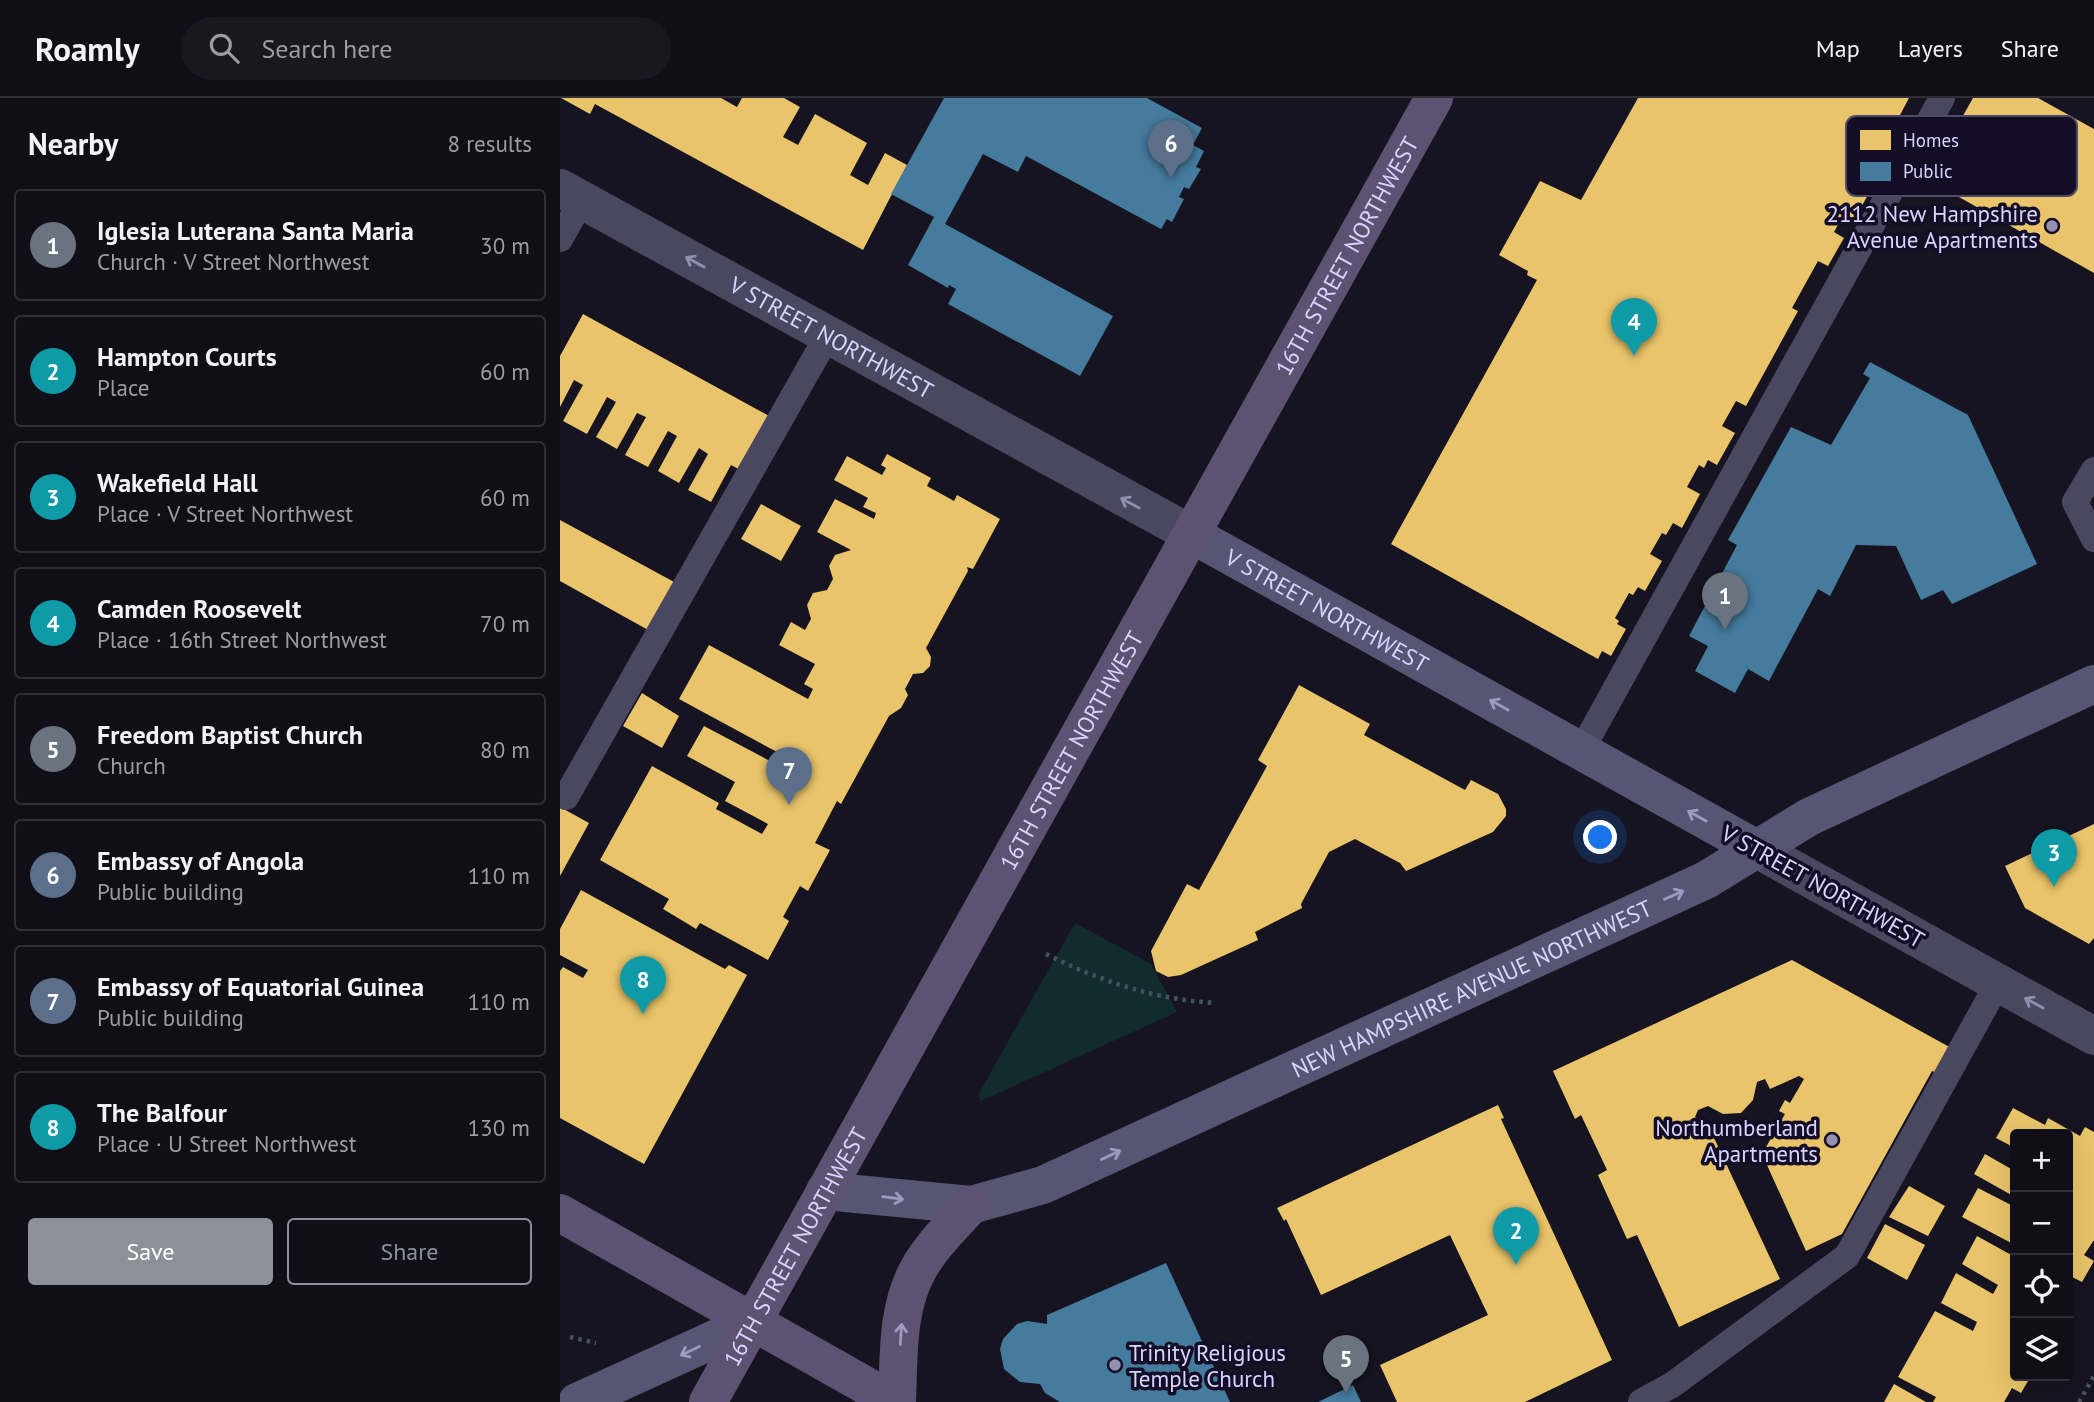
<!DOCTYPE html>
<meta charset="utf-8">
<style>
body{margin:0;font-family:"PT Sans",sans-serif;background:#191821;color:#f1f3f6}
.controls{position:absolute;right:21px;bottom:21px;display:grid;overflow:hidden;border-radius:7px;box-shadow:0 7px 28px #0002}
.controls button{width:63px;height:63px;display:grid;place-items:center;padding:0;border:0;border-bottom:2px solid #302f37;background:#100f18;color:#f1f3f6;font:35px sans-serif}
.you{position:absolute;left:1041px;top:740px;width:24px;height:24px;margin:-18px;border:5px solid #fff;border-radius:50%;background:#1a73e8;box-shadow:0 0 0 10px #1a73e833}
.badge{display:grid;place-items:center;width:46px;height:46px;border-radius:50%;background:#8c9099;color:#fff;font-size:23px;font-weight:700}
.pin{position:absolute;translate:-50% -58px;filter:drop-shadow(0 2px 4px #0008)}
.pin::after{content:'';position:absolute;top:37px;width:24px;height:21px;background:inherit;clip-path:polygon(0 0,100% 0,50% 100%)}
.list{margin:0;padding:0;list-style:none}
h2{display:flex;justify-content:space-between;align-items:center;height:91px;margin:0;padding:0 28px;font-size:30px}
h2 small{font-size:23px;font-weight:400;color:#9c9ca2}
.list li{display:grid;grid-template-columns:46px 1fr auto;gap:21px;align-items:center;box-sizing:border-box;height:112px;margin:0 14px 14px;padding:0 14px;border:2px solid #302f37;border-radius:7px}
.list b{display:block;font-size:26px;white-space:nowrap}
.list p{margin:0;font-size:23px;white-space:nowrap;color:#9c9ca2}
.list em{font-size:23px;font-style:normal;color:#9c9ca2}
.actions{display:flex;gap:14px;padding:21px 28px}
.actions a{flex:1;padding:16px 0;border:2px solid #8c9099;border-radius:7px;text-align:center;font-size:24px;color:#8c9099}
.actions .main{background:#8c9099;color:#fff}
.icon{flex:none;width:38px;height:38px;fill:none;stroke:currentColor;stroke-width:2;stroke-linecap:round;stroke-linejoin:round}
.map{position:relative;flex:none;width:1534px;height:1304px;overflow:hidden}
header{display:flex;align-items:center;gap:42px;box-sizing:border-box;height:98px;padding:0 35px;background:#100f18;border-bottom:2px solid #302f37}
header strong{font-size:33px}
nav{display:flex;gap:38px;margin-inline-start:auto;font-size:24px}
.search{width:490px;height:63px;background:#191821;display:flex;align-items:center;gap:18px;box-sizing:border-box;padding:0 24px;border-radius:38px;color:#9c9ca2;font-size:26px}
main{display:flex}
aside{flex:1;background:#100f18}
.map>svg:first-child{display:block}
.green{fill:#122c2e}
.homes{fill:#e9c46a}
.public{fill:#457b9d}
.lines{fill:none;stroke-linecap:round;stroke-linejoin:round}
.path{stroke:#445161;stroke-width:4.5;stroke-dasharray:3.5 5;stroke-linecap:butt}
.service{stroke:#4a4861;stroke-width:26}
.tertiary{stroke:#4a4861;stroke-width:38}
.secondary{stroke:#575574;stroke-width:38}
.primary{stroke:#5e5272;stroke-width:38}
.oneway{stroke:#928eb0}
.oneway2{stroke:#9e9ac0}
.oneway3{stroke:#a299c0}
.poi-dot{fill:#9590b1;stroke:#130e26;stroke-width:2.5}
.labels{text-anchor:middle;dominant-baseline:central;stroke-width:7;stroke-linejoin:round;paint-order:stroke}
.poi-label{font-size:23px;fill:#d9d3ff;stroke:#130e26;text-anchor:end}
.street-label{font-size:23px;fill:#d9d3ff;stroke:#130e26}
.key{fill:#130e26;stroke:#4e4967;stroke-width:2}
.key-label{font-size:19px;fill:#d9d3ff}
</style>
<header>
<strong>Roamly</strong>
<div class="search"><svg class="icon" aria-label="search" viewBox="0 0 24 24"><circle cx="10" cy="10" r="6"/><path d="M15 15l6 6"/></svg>Search here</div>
<nav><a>Map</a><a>Layers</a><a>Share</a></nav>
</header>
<main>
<aside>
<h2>Nearby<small>8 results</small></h2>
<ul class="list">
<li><span class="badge" style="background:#6b7280">1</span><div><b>Iglesia Luterana Santa Maria</b><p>Church · V Street Northwest</p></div><em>30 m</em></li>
<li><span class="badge" style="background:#0f9aa8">2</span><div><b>Hampton Courts</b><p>Place</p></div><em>60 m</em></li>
<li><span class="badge" style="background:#0f9aa8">3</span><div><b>Wakefield Hall</b><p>Place · V Street Northwest</p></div><em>60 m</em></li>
<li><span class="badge" style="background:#0f9aa8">4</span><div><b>Camden Roosevelt</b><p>Place · 16th Street Northwest</p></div><em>70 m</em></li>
<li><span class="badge" style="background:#6b7280">5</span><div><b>Freedom Baptist Church</b><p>Church</p></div><em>80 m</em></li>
<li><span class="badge" style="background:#5c6f8a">6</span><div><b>Embassy of Angola</b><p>Public building</p></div><em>110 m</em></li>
<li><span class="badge" style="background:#5c6f8a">7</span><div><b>Embassy of Equatorial Guinea</b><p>Public building</p></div><em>110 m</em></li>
<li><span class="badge" style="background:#0f9aa8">8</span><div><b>The Balfour</b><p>Place · U Street Northwest</p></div><em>130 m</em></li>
</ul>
<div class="actions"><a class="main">Save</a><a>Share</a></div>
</aside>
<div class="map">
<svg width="1534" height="1304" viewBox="0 0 1534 1304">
<rect width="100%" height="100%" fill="#161420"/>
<polygon class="green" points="515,825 591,866 617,914 421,1003 418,997"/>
<g class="homes">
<polygon points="1,0 161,0 177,9 182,0 224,0 240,9 223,39 238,47 255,16 307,45 290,77 308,87 325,55 347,67 303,152 35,6 30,16"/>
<polygon points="1078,0 1349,0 1329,38 1338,43 1294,122 1284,116 1274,134 1284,140 1268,168 1258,163 1232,210 1238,213 1186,308 1176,303 1162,328 1175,335 1157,367 1148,362 1144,370 1139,367 1127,389 1140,396 1122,430 1113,425 1106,437 1102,435 1090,456 1102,463 1085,493 1078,489 1073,497 1069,495 1055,520 1059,523 1057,526 1066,531 1051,558 1042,553 1038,561 831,446 977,182 967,177 968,173 939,157 980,83 1021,102"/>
<polygon points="1413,0 1478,0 1534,31 1534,175 1367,81"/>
<polygon points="23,216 211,319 182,373 171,367 151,404 128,392 148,356 139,350 119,385 98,373 117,338 108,333 88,369 65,357 86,319 77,315 57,351 36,339 56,304 47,299 27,336 3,323 23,287 14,282 0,309 0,258"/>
<polygon points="327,356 371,380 367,388 394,403 397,397 440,421 413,471 407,469 408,473 366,550 371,559 370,568 363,575 353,576 345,591 348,597 341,610 329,618 281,706 277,703 255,745 270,752 248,793 240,788 223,819 229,823 208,862 140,825 136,831 128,826 103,811 109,801 40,762 92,668 159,705 156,711 202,736 208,726 165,703 175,684 127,658 144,628 212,664 217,654 119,601 149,547 248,601 253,591 244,586 255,566 219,547 231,524 245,532 251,521 247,507 253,495 267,492 273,481 269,468 275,457 291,452 257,434 275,401 314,421 316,415 303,409 308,400 274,382 287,358 322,377 326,370 321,367"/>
<polygon points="201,406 241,428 221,463 181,441"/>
<polygon points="0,422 116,485 90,533 0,483"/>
<polygon points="739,587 810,626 804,637 905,692 911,682 938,696 946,711 946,718 933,734 846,773 840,765 795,741 769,754 741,806 742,810 695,834 698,842 621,877 608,879 596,873 591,853 627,786 639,792 707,668 698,662"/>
<polygon points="82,595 119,618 102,650 63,628"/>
<polygon points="0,709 29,725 0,778"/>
<polygon points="1534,726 1534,840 1529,846 1465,810 1445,768"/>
<polygon points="21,792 165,871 169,867 187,877 84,1066 0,1020 0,873 3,869 23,880 28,872 0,857 0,831"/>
<polygon points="1232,862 1393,951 1379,976 1372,973 1282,1136 1246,1153 1202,1056 1225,1016 1219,1013 1225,1002 1230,1005 1244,981 1239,978 1210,991 1205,981 1197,984 1193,1002 1181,1015 1163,1016 1148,1008 1138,1012 1135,1019 1148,1027 1220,1181 1119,1229 1077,1137 1067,1141 1038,1077 1047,1072 1021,1017 1015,1021 993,973"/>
<polygon points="938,1007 944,1020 941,1021 1052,1262 965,1304 837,1304 820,1267 928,1217 890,1137 761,1197 726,1121 724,1123 717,1110"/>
<polygon points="1453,1010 1485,1027 1488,1020 1520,1038 1525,1029 1534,1034 1534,1142 1524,1157 1534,1163 1522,1184 1512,1179 1508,1186 1508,1036 1455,1036 1455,1050 1436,1040"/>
<polygon points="1425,1056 1453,1072 1455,1068 1455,1099 1414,1076"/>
<polygon points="1349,1088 1385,1108 1368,1138 1329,1119"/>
<polygon points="1418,1090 1455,1109 1455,1147 1402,1119"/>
<polygon points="1325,1126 1365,1147 1347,1182 1307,1160"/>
<polygon points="1417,1138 1455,1159 1455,1278 1471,1278 1461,1295 1452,1290 1444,1304 1373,1304 1376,1299 1338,1279 1375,1213 1413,1233 1417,1224 1381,1205 1396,1175 1433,1196 1438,1187 1402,1166"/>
<polygon points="1334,1286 1366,1304 1324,1304"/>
</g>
<g class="public">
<polygon points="384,0 587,0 642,30 633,47 644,53 636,69 641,71 629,91 624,89 619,99 624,101 612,124 607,121 601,131 466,58 458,74 423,56 385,126 553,218 520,278 388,206 396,191 389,187 388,190 348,167 374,119 331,96"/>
<polygon points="1310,264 1408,317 1477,466 1392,506 1383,492 1361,502 1336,448 1296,447 1270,498 1258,491 1209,583 1188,571 1175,595 1135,573 1148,548 1129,538 1177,447 1168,442 1231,329 1271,347 1310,280 1303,276"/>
<polygon points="606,1165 670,1304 500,1304 485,1295 480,1286 460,1284 444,1271 440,1251 443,1241 457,1226 467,1223 487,1226 487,1217"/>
<polygon points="793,1287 801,1304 758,1304"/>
</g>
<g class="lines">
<g class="path">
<path d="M 486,856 C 540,883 593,901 654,905"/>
<polyline points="10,1239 36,1245"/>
<polyline points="1519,1304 1534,1278"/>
</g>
<g class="service">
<polyline points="0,141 22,102"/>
<polyline points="1534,372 1515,404 1534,441"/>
<polyline points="1021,653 1382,0"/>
<polyline points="6,699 268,237"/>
<polyline points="1081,1304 1112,1287 1287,1158 1438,885"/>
</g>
<g class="tertiary">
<path id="s1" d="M 0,90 L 631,436"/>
<polyline points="1197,751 1534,938"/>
</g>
<g class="secondary">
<path id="s2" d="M 631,436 L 1197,751"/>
<path id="s3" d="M 265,1093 L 411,1107 L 483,1087 L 1146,782 L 1249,719 L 1534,586"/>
<polyline points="17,1304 192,1224"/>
</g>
<g class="primary">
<polyline points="0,1115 335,1304"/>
<path id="s4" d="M 148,1304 L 874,0"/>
<path d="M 337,1304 C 339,1260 336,1210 359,1170 C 372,1147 393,1127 411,1107"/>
</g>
</g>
<defs><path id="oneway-shaft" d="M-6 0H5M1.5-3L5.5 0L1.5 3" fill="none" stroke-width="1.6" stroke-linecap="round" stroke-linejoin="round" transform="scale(1.75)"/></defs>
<g class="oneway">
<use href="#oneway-shaft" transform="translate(135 164) rotate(-151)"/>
<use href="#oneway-shaft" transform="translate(570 405) rotate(-152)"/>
<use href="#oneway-shaft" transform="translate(1474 905) rotate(-151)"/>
</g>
<g class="oneway2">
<use href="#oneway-shaft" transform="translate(939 607) rotate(-151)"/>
<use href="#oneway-shaft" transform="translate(1137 718) rotate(-151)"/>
<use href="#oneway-shaft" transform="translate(1114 797) rotate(-24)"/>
<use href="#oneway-shaft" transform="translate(551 1057) rotate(-25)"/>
<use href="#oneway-shaft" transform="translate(333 1100) rotate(7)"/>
<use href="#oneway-shaft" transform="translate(130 1253) rotate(155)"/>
</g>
<use class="oneway3" href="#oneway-shaft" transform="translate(341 1236) rotate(-86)"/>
<g class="poi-dot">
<circle cx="1492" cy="128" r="7"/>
<circle cx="1272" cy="1042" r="7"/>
<circle cx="555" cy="1267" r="7"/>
</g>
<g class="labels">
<g class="poi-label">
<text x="1478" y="115">2112 New Hampshire<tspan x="1478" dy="26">Avenue Apartments</tspan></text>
<text x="1258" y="1029">Northumberland<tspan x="1258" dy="26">Apartments</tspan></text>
<text x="569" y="1254" text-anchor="start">Trinity Religious<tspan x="569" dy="26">Temple Church</tspan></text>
</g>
<g class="street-label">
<text stroke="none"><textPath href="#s4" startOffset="1312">16TH STREET NORTHWEST</textPath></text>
<text stroke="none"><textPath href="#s1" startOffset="310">V STREET NORTHWEST</textPath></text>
<text stroke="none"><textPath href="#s2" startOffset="156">V STREET NORTHWEST</textPath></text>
<text stroke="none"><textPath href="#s4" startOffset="746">16TH STREET NORTHWEST</textPath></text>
<text transform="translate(1263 788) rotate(29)">V STREET NORTHWEST</text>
<text stroke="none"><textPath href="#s3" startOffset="693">NEW HAMPSHIRE AVENUE NORTHWEST</textPath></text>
<text stroke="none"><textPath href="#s4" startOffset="178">16TH STREET NORTHWEST</textPath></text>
</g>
</g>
<rect x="1286" y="18" width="231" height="80" rx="10" class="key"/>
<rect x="1300" y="32" width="31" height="20" fill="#e9c46a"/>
<rect x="1300" y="64" width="31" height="19" fill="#457b9d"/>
<g class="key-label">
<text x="1343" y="49">Homes</text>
<text x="1343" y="80">Public</text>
</g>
</svg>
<div class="controls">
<button>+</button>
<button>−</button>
<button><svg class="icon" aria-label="locate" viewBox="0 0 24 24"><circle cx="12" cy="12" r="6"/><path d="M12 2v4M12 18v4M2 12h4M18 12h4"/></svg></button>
<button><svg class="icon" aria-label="layers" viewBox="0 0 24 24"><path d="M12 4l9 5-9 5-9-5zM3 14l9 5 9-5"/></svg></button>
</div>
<div class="you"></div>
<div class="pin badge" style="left:1165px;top:532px;background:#6b7280">1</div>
<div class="pin badge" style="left:956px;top:1167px;background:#0f9aa8">2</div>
<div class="pin badge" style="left:1494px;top:789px;background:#0f9aa8">3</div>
<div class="pin badge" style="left:1074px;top:258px;background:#0f9aa8">4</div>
<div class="pin badge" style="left:786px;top:1295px;background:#6b7280">5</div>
<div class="pin badge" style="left:611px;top:80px;background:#5c6f8a">6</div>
<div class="pin badge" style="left:229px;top:707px;background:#5c6f8a">7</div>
<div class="pin badge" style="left:83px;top:916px;background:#0f9aa8">8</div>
</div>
</main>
